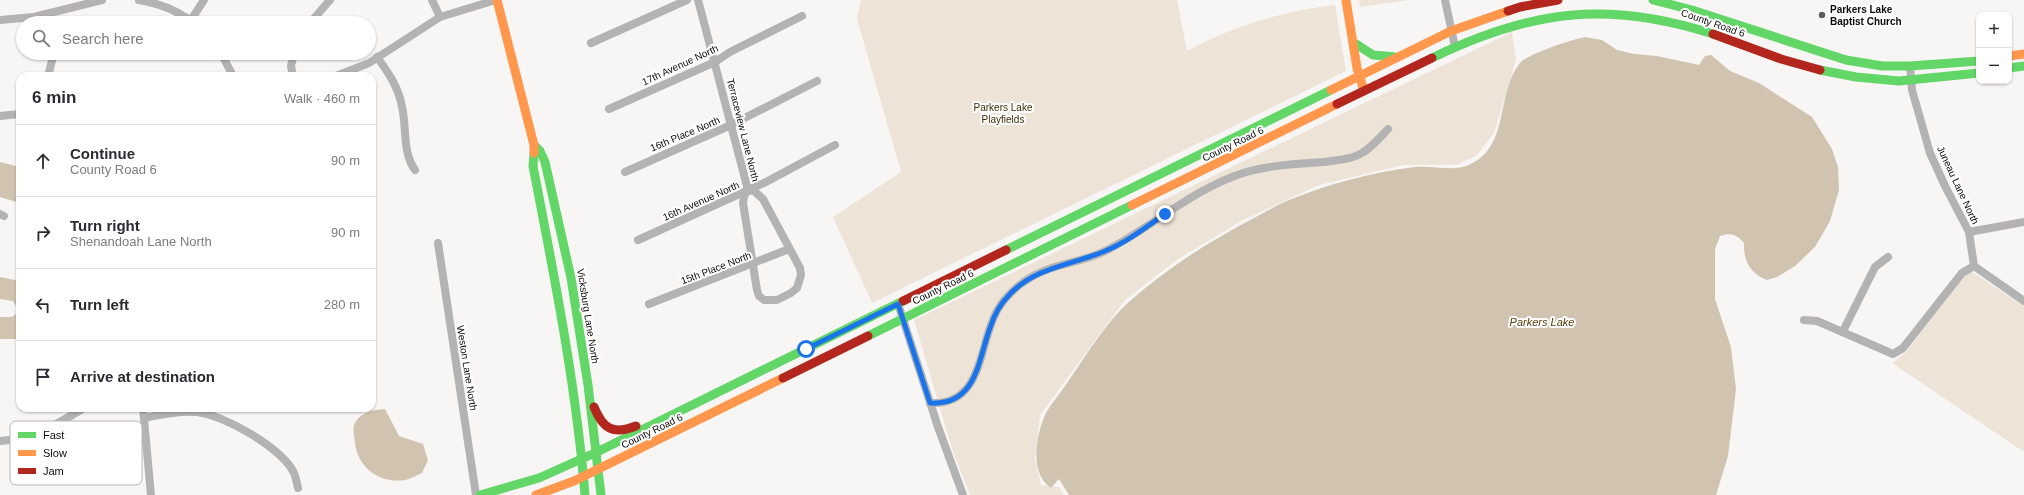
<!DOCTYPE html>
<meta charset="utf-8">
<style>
body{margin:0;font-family:Helvetica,sans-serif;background:#f2f2f3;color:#2b2b33}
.controls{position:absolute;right:12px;top:12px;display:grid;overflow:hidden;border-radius:8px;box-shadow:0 1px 3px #0004}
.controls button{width:36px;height:36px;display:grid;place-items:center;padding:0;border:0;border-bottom:1px solid #e1e1e2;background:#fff;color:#2b2b33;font:20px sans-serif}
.stop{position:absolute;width:12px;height:12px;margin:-9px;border:3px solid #1a73e8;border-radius:50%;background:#fff}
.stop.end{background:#1a73e8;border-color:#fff;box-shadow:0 1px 4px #0008}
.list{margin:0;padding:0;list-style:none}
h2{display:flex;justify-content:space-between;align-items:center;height:52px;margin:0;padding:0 16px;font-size:17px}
h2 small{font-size:13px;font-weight:400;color:#7c7c81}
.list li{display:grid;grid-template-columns:26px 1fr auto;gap:12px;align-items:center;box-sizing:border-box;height:72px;padding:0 16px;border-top:1px solid #e1e1e2}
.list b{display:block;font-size:15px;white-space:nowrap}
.list p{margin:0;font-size:13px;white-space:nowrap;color:#7c7c81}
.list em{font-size:13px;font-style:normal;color:#7c7c81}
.icon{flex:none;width:22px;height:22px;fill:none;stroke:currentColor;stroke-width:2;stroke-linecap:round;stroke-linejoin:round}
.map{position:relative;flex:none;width:2024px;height:495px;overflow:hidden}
.search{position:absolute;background:#fff;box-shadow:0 1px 3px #0004;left:16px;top:16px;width:360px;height:44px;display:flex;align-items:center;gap:10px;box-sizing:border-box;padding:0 14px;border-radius:22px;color:#7c7c81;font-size:15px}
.panel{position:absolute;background:#fff;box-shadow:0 1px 3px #0004;left:16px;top:72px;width:360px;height:340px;border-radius:12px}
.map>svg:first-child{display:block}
.green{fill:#ede4d7}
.water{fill:#d0c4b0}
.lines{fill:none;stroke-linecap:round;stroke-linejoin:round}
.street{stroke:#b3b3b3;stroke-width:8}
.fast{stroke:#63d668;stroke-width:9}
.slow{stroke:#ff974d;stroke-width:9}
.jam{stroke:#b3261e;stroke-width:9}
.route{stroke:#1a73e8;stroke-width:5}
.poi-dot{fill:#5e5d5c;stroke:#fff;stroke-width:1.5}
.labels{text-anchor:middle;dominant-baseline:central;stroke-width:4;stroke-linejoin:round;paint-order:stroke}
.poi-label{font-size:10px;font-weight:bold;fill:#0c0b0a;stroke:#fff;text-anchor:start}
.street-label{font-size:10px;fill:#0c0b0a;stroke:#fff}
.park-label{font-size:10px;fill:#3e2a06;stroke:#fff}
.water-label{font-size:11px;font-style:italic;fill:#563c0b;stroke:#fff}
.key{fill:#fff;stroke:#b6b6b6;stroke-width:1}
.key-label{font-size:11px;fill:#0c0b0a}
</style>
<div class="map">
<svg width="2024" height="495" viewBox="0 0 2024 495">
<rect width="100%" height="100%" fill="#f7f6f4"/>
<g class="green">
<path d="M 861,0 L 1177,0 L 1187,51 C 1233,26 1283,11 1335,5 L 1346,71 L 872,303 L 833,217 L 901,172 L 857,19 Z"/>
<polygon points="1359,0 1408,0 1360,7"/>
<polygon points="1512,32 1516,60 1494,133 1477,155 1457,165 1403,165 1319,185 1243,220 1178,259 1125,300 1040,415 1035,459 1041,485 1059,487 1064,495 970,495 953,452 914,320"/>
<polygon points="1972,272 2024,306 2024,452 1892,363 1905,353 1967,273"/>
</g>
<g class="water">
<path d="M 1585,37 L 1602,40 L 1617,50 L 1634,54 L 1657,56 L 1699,65 L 1705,56 L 1711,55 L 1730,71 L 1759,83 L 1812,117 L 1832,149 L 1838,167 L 1839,190 L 1830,221 L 1815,247 L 1795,266 L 1777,277 L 1767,280 C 1751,274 1743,261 1744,243 C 1737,235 1731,232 1720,236 L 1715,249 L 1715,299 L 1731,347 L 1736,389 L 1728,456 L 1716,495 L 1069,495 L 1059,479 L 1051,488 C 1029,473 1036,436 1045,415 C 1050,405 1059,395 1065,386 C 1084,359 1105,323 1130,301 C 1167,268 1210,241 1254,218 C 1265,212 1277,205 1289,200 C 1329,184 1372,172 1415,167 C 1433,165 1452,172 1469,165 C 1511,146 1495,94 1520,63 C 1527,54 1574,39 1585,37 Z"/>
<polygon points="0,162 20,167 20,203 0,197"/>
<polygon points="0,277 20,281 20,339 0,339 0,317 12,317 16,314 17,308 13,301 0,299"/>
<path d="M 385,409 L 399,436 L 423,444 L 428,460 L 422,473 C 417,475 411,479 405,480 C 379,484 357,467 355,442 C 354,436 352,428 355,423 C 361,412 373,410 385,409 Z"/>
</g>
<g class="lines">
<g class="street">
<path d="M 139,0 C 158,3 178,11 194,23"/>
<polyline points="432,0 440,17"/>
<polyline points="698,0 748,190"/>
<polyline points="1445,0 1455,47"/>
<polyline points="50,13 53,23"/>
<polyline points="0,20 34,17 102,0"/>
<polyline points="191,20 204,0"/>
<polyline points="310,23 330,0"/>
<polyline points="591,43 687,0"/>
<polyline points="221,53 233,76"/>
<path d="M 377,57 C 388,72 399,88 402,107 C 407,127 402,152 415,170"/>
<polyline points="48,76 54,53"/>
<polyline points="293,76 291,66 294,53"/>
<polyline points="336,76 369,63 440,17 496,0"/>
<polyline points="609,109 715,62 730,52 802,16"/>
<polyline points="0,116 20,114"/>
<polyline points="625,172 731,125 817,81"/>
<polygon points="748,190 754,191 763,199 800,268 801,275 797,288 791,293 777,300 764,300 759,296 757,290 743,203 744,196"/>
<polyline points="0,214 4,216"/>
<polyline points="1969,232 2024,222"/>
<polyline points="638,240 766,182 835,145"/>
<polyline points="438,243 476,495"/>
<polyline points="1974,266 2024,301"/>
<polyline points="649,304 789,249"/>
<polyline points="898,304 938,427 963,495"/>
<polyline points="1804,320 1817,321 1893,354 1903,348 1962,273 1974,266 1969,232 1945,186 1930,153 1912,90 1910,66"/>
<polyline points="1843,331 1875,267 1888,257"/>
<path d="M 930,403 C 985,406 978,342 998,309 C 1008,292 1027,277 1046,270 C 1067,262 1090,260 1109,249 C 1154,225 1194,189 1243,173 C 1269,165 1297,164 1324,162 C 1336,160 1351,160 1362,153 C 1372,147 1380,138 1388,129"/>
<polyline points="143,408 151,495"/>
<path d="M 144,418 C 161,415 179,410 196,412 C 223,414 282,448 294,473 C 296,478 297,483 298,488"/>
<path d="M 0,441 C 31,439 58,424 84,408"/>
</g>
<g class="fast">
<polyline points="1653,0 1692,10 1846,60 1882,66 1910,66 1979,61"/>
<polyline points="1353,42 1373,55 1396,57"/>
<path d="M 1432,58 C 1531,10 1608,0 1713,34"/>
<polyline points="2009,68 2024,66"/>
<polyline points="1820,70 1856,77 1899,81 1979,73"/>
<polyline points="534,145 540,151 545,162 571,278 588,385 601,495"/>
<path d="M 534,153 L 533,166 C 554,275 576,384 585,495"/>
<polyline points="1006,250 1331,90"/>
<polyline points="868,336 1132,205"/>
<polyline points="480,495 539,478 597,452 903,301"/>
</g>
<g class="slow">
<polyline points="497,0 534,145 534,153"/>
<polyline points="1346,0 1357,68 1364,91"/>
<polyline points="2009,56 2024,54"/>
<polyline points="1331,90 1451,31 1508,11"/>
<polyline points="1132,205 1337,104"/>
<polyline points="536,495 574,481 783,378"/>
</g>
<g class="jam">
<polyline points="1508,11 1520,7 1558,0"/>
<polyline points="1713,34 1781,59 1820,70"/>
<polyline points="1337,104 1432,58"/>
<polyline points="903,301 1006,250"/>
<polyline points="783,378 868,336"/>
<path d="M 594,407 C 603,429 613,435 636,426"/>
</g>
</g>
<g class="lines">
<path class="route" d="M 806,349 L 898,304 L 930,403 C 977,406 978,360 990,328 C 994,315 1000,304 1010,294 C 1036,267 1072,265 1105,251 C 1126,243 1146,227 1165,214"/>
</g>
<circle class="poi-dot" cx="1822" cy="15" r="4"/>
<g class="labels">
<g class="poi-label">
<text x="1830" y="9">Parkers Lake<tspan x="1830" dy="12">Baptist Church</tspan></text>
</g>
<g class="street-label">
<text transform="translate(1713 23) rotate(19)">County Road 6</text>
<text transform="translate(680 65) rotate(-25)">17th Avenue North</text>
<text transform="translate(743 130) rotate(76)">Terraceview Lane North</text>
<text transform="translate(685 134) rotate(-23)">16th Place North</text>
<text transform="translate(1233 144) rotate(-26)">County Road 6</text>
<text transform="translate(1958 185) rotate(65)">Juneau Lane North</text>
<text transform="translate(701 201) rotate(-24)">16th Avenue North</text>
<text transform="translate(716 268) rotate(-21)">15th Place North</text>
<text transform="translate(943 287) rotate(-26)">County Road 6</text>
<text transform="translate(588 316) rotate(81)">Vicksburg Lane North</text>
<text transform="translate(467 368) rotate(81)">Weston Lane North</text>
<text transform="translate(652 431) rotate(-26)">County Road 6</text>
</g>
<g class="park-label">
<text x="1003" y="107">Parkers Lake<tspan x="1003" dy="12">Playfields</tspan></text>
</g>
<g class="water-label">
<text x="1542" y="322">Parkers Lake</text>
</g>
</g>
<rect x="10" y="421" width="132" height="64" rx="6" class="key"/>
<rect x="18" y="432" width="18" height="6" fill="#63d668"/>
<rect x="18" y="450" width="18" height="6" fill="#ff974d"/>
<rect x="18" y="468" width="18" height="6" fill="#b3261e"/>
<g class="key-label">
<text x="43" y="439">Fast</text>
<text x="43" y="457">Slow</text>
<text x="43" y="475">Jam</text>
</g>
</svg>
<div class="controls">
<button>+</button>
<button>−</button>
</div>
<div class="stop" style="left:806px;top:349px"></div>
<div class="stop end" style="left:1165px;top:214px"></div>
<div class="search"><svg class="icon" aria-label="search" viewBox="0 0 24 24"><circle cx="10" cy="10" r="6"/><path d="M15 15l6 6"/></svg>Search here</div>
<section class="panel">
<h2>6 min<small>Walk · 460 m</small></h2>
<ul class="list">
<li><svg class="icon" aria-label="ahead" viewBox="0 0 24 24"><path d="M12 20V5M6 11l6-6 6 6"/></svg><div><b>Continue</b><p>County Road 6</p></div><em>90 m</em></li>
<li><svg class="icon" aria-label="right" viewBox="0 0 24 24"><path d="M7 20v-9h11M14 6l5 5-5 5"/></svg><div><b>Turn right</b><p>Shenandoah Lane North</p></div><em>90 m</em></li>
<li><svg class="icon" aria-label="left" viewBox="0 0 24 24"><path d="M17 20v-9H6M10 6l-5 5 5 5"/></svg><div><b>Turn left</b></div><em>280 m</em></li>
<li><svg class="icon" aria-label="arrive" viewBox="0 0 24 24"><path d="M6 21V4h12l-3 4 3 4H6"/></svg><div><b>Arrive at destination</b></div></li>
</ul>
</section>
</div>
